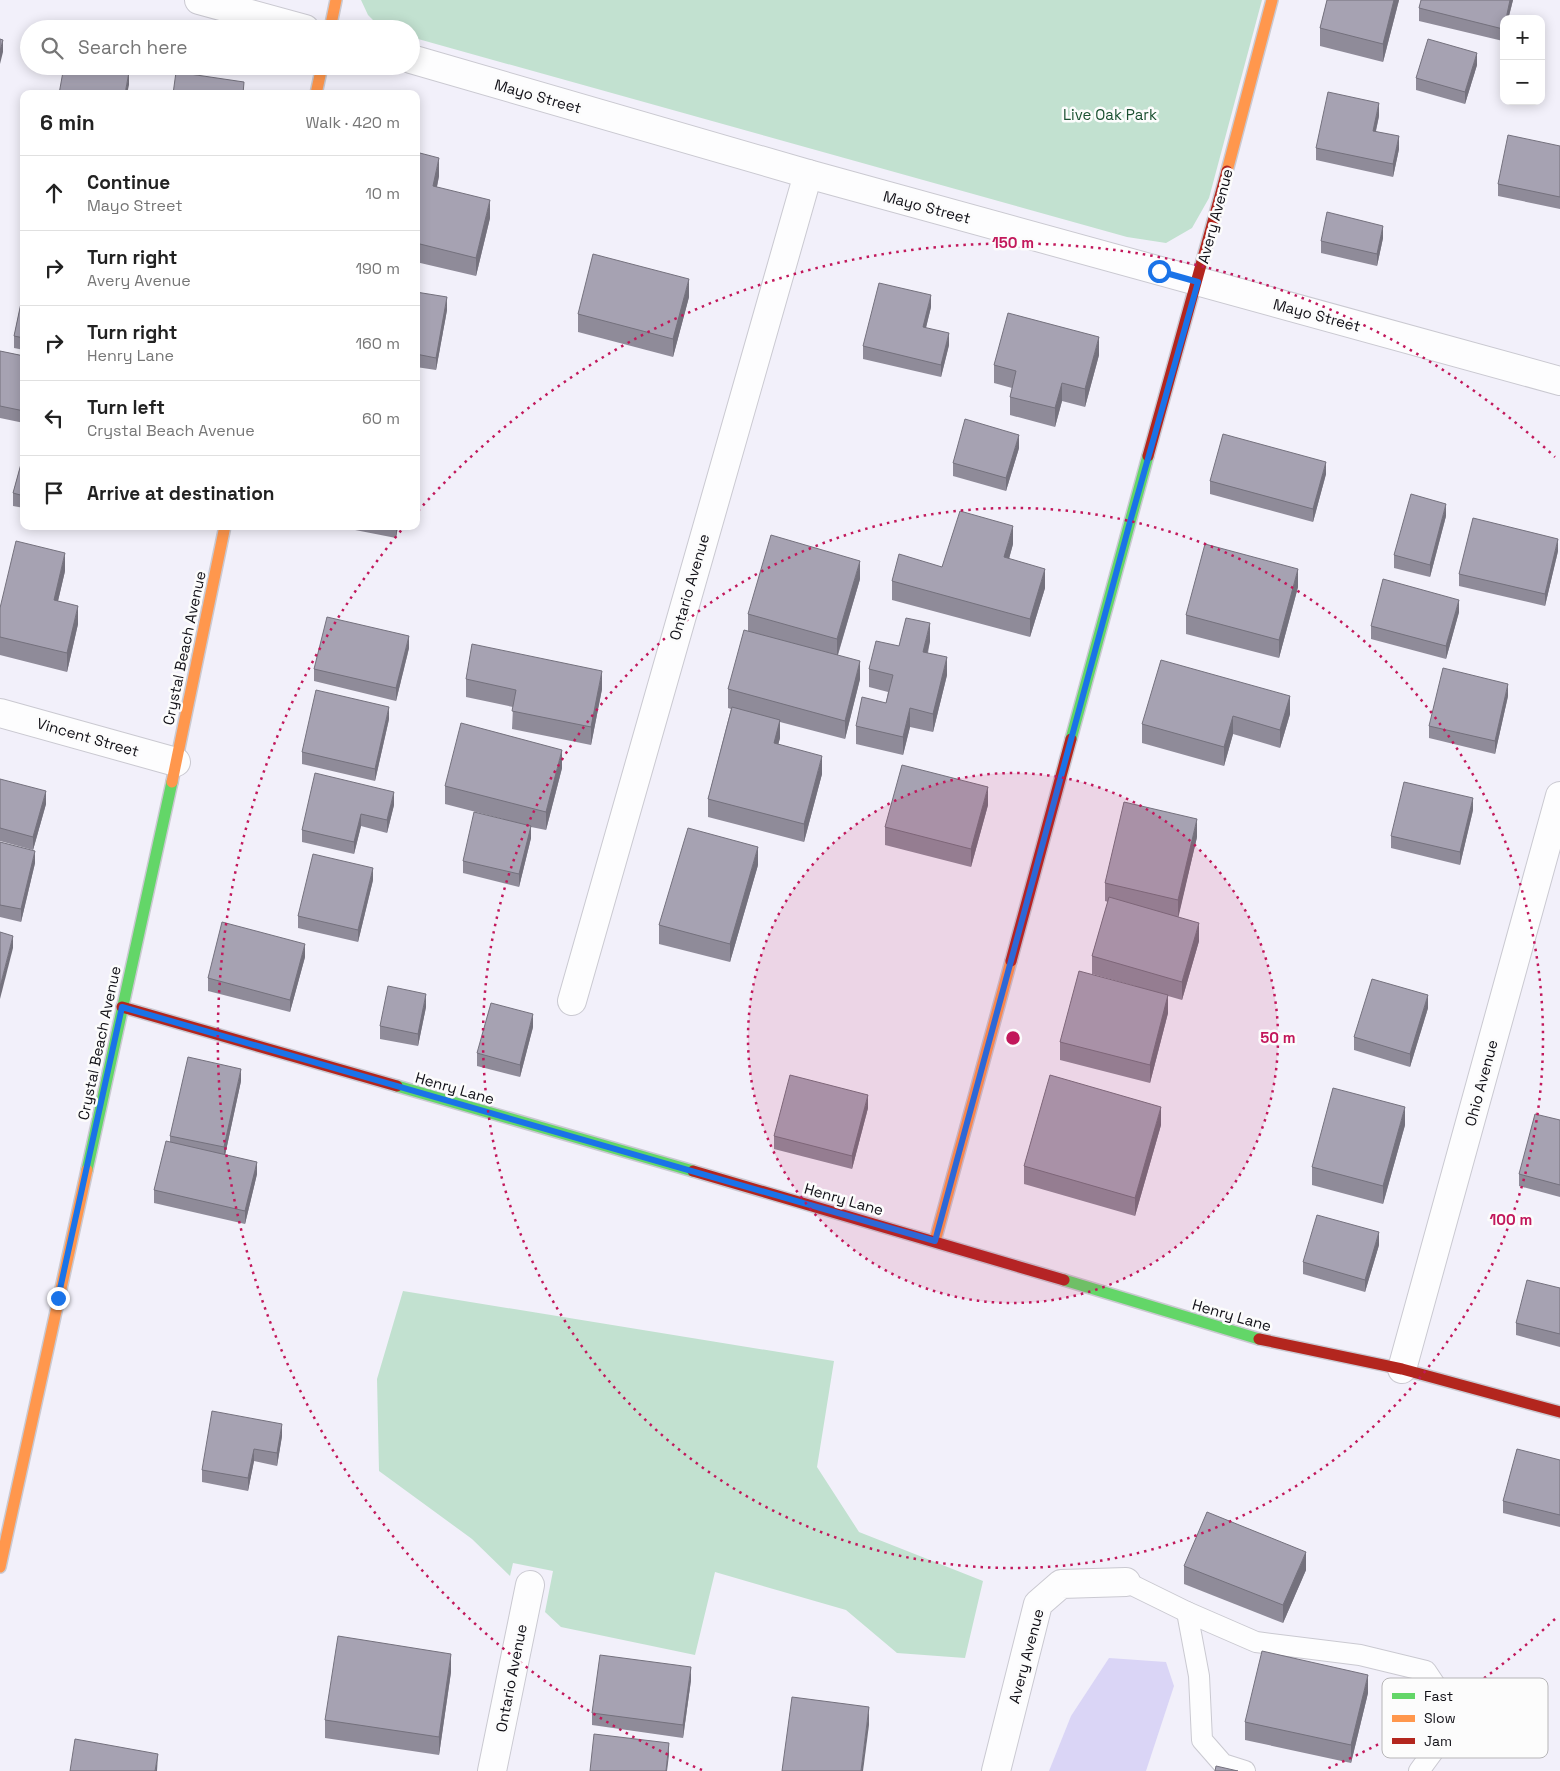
<!DOCTYPE html>
<meta charset="utf-8">
<style>
body{margin:0;font-family:"Space Grotesk",sans-serif;background:#f2f2f2;color:#222}
.controls{position:absolute;right:15px;top:15px;display:grid;overflow:hidden;border-radius:10px;box-shadow:0 2px 12px #0003}
.controls button{width:45px;height:45px;display:grid;place-items:center;padding:0;border:0;border-bottom:1px solid #e0e0e0;background:#fff;color:#222;font:25px sans-serif}
.stop{position:absolute;width:15px;height:15px;margin:-11px;border:4px solid #1a73e8;border-radius:50%;background:#fff}
.stop.end{background:#1a73e8;border-color:#fff;box-shadow:0 1px 5px #0008}
.list{margin:0;padding:0;list-style:none}
h2{display:flex;justify-content:space-between;align-items:center;height:65px;margin:0;padding:0 20px;font-size:21px}
h2 small{font-size:16px;font-weight:400;color:#767676}
.list li{display:grid;grid-template-columns:32px 1fr auto;gap:15px;align-items:center;box-sizing:border-box;height:75px;padding:0 20px;border-top:1px solid #e0e0e0}
.list b{display:block;font-size:19px;white-space:nowrap}
.list p{margin:0;font-size:16px;white-space:nowrap;color:#767676}
.list em{font-size:16px;font-style:normal;color:#767676}
.icon{flex:none;width:28px;height:28px;fill:none;stroke:currentColor;stroke-width:2;stroke-linecap:round;stroke-linejoin:round}
.map{position:relative;flex:none;width:1560px;height:1771px;overflow:hidden}
.search{position:absolute;background:#fff;box-shadow:0 2px 12px #0003;left:20px;top:20px;width:400px;height:55px;display:flex;align-items:center;gap:12px;box-sizing:border-box;padding:0 18px;border-radius:28px;color:#767676;font-size:19px}
.panel{position:absolute;background:#fff;box-shadow:0 2px 12px #0003;left:20px;top:90px;width:400px;height:440px;border-radius:10px}
.map>svg:first-child{display:block}
.green{fill:#c2e1d0}
.water{fill:#dad5f6}
.lines{fill:none;stroke-linecap:round;stroke-linejoin:round}
.lane-casing{stroke:#cac9d1;stroke-width:22}
.street-casing{stroke:#cac9d1;stroke-width:30}
.fast-casing{stroke:#cac9d1;stroke-width:14}
.slow-casing{stroke:#cac9d1;stroke-width:14}
.jam-casing{stroke:#cac9d1;stroke-width:14}
.lane{stroke:#fdfdfe;stroke-width:20}
.street{stroke:#fdfdfe;stroke-width:28}
.fast{stroke:#63d668;stroke-width:11}
.slow{stroke:#ff974d;stroke-width:11}
.jam{stroke:#b3261e;stroke-width:11}
.wall{fill:#8f8b99}
.shaded-wall{fill:#74717d}
.building{fill:#a6a2b2;stroke:#74717d}
.route{stroke:#1a73e8;stroke-width:6}
.ring{fill:none;stroke:#c2185b;stroke-width:2.5;stroke-dasharray:2.5 5}
.labels{text-anchor:middle;dominant-baseline:central;stroke-width:5;stroke-linejoin:round;paint-order:stroke}
.street-label{font-size:15px;fill:#111017;stroke:#fcfcfc}
.park-label{font-size:15px;fill:#1b5031;stroke:#fcfcfc}
.key{fill:#fcfcfc;stroke:#b6b5b7;stroke-width:1}
.key-label{font-size:14px;fill:#111017}
.centre{fill:#c2185b;stroke:#fcfcfc;stroke-width:2.5}
.ring-label{font-size:15px;text-anchor:middle;font-weight:bold;fill:#c2185b;stroke:#fcfcfc;stroke-width:5;stroke-linejoin:round;paint-order:stroke}
</style>
<div class="map">
<svg width="1560" height="1771" viewBox="0 0 1560 1771">
<rect width="100%" height="100%" fill="#f2f0fa"/>
<g class="green">
<polygon points="361,0 1262,0 1209,198 1192,228 1166,243 1127,237 411,37 411,29 381,28 368,15"/>
<polygon points="403,1291 834,1361 817,1467 859,1532 983,1581 965,1658 897,1653 846,1610 715,1572 695,1655 561,1627 545,1612 553,1571 513,1563 510,1576 472,1539 379,1471 377,1379"/>
</g>
<polygon class="water" points="1109,1658 1166,1662 1174,1686 1146,1771 1049,1771 1071,1716"/>
<g class="lines">
<g class="lane-casing">
<g id="lane">
<polyline points="1126,1582 1187,1612 1256,1642 1360,1655 1426,1671 1446,1701 1438,1745 1419,1771"/>
<polyline points="1187,1612 1199,1676 1202,1740 1223,1764 1245,1771"/>
</g>
</g>
<g class="street-casing">
<g id="street">
<polyline points="199,0 305,29"/>
<polyline points="411,59 808,174 1560,381"/>
<polyline points="0,713 176,762"/>
<polyline points="572,1001 808,174"/>
<polyline points="1402,1369 1560,796"/>
<polyline points="492,1771 530,1585"/>
<polyline points="996,1771 1038,1604 1061,1584 1126,1582"/>
</g>
</g>
<g class="fast-casing">
<g id="fast">
<polyline points="1071,739 1148,456"/>
<polyline points="397,1086 693,1171"/>
<polyline points="87,1170 172,782"/>
<polyline points="1064,1280 1259,1339"/>
</g>
</g>
<g class="slow-casing">
<g id="slow">
<polyline points="330,29 336,0"/>
<polyline points="316,94 322,66"/>
<polyline points="1227,171 1272,0"/>
<polyline points="172,782 225,526"/>
<polyline points="935,1241 1011,961"/>
<polyline points="0,1567 87,1170"/>
</g>
</g>
<g class="jam-casing">
<g id="jam">
<polyline points="1148,456 1227,171"/>
<polyline points="1011,961 1071,739"/>
<polyline points="122,1007 397,1086"/>
<polyline points="693,1171 1064,1280"/>
<polyline points="1259,1339 1402,1369 1560,1412"/>
</g>
</g>
<use href="#lane" class="lane"/>
<use href="#street" class="street"/>
<use href="#fast" class="fast"/>
<use href="#slow" class="slow"/>
<use href="#jam" class="jam"/>
</g>
<g class="wall">
<polygon points="1327,0 1399,0 1383,62 1320,46 1320,28"/>
<polygon points="1513,0 1503,41 1419,21 1419,8"/>
<polygon points="1477,65 1465,104 1416,90 1416,78"/>
<polygon points="1379,116 1376,131 1399,149 1393,177 1316,160 1316,148"/>
<polygon points="1560,146 1560,209 1498,196 1498,184"/>
<polygon points="416,152 439,176 437,187 490,218 476,276 416,262"/>
<polygon points="1383,238 1377,266 1321,253 1321,241"/>
<polygon points="24,289 24,350 14,348 14,336"/>
<polygon points="416,292 447,310 436,370 416,367"/>
<polygon points="689,297 673,357 578,332 578,314"/>
<polygon points="931,307 926,328 949,345 941,377 863,359 863,346"/>
<polygon points="0,351 24,356 24,423 0,418"/>
<polygon points="1099,355 1085,407 1062,401 1055,427 1010,415 1010,397 1012,388 994,383 994,365"/>
<polygon points="1019,448 1006,491 953,476 953,463"/>
<polygon points="24,453 24,508 13,506 13,493"/>
<polygon points="1326,474 1313,522 1210,494 1210,481"/>
<polygon points="1446,516 1430,577 1394,568 1394,555"/>
<polygon points="350,526 398,526 396,538 350,529"/>
<polygon points="1013,544 1009,559 1045,588 1030,637 892,600 892,581 942,567"/>
<polygon points="1558,551 1545,606 1459,586 1459,574"/>
<polygon points="65,571 58,601 78,624 67,672 0,655 0,608"/>
<polygon points="860,579 838,655 860,679 845,739 780,722 780,738 778,744 822,774 804,842 708,817 708,799 731,709 728,708 728,689 748,631 748,614"/>
<polygon points="1298,587 1279,658 1186,634 1186,615"/>
<polygon points="1459,612 1446,659 1371,639 1371,626"/>
<polygon points="930,641 928,653 947,675 933,732 910,727 903,755 856,744 856,726 886,703 888,692 869,687 869,669 899,646"/>
<polygon points="409,648 396,701 314,681 314,669"/>
<polygon points="466,679 602,689 591,745 512,729 513,707 466,697"/>
<polygon points="1290,696 1290,714 1280,748 1233,734 1224,766 1142,743 1142,724"/>
<polygon points="1508,696 1495,754 1429,738 1429,726"/>
<polygon points="389,719 375,781 302,764 302,752"/>
<polygon points="562,768 546,830 531,827 531,838 519,887 463,873 463,861 503,819 445,804 445,786"/>
<polygon points="0,779 46,804 33,850 0,841"/>
<polygon points="394,805 387,833 361,826 354,854 302,842 302,830"/>
<polygon points="988,805 971,867 885,845 885,827"/>
<polygon points="1473,810 1460,865 1391,848 1391,836"/>
<polygon points="1197,837 1178,917 1199,941 1182,1000 1168,996 1168,1013 1150,1083 1060,1060 1060,1042 1135,986 1092,974 1092,956 1108,902 1105,901 1105,883"/>
<polygon points="0,842 35,863 21,922 0,917"/>
<polygon points="758,865 730,962 659,944 659,925"/>
<polygon points="373,880 358,942 298,928 298,916"/>
<polygon points="305,957 290,1012 208,991 208,978"/>
<polygon points="426,1007 418,1046 380,1039 380,1026"/>
<polygon points="1428,1008 1410,1067 1354,1050 1354,1037"/>
<polygon points="533,1027 520,1077 477,1066 477,1053"/>
<polygon points="241,1081 225,1155 257,1174 245,1224 154,1203 154,1190 170,1142 170,1136"/>
<polygon points="868,1108 852,1169 774,1149 774,1136"/>
<polygon points="1560,1120 1560,1197 1519,1186 1519,1174"/>
<polygon points="1161,1125 1135,1216 1024,1184 1024,1166"/>
<polygon points="1405,1125 1383,1204 1312,1185 1312,1167"/>
<polygon points="1379,1245 1365,1292 1303,1274 1303,1262"/>
<polygon points="1560,1288 1560,1347 1516,1335 1516,1323"/>
<polygon points="282,1436 277,1466 254,1461 248,1491 202,1482 202,1470"/>
<polygon points="1560,1460 1560,1527 1503,1513 1503,1501"/>
<polygon points="1184,1566 1306,1570 1283,1623 1184,1584"/>
<polygon points="451,1672 439,1755 325,1738 325,1720"/>
<polygon points="691,1680 683,1738 592,1725 592,1713"/>
<polygon points="1368,1693 1351,1763 1245,1740 1245,1722"/>
</g>
<g class="shaded-wall">
<polygon points="1394,0 1399,0 1383,62 1383,44"/>
<polygon points="1510,0 1513,0 1508,19 1506,19"/>
<polygon points="3,40 3,52 0,64 0,51"/>
<polygon points="1477,53 1477,65 1465,104 1465,92"/>
<polygon points="129,72 129,85 127,94 125,94"/>
<polygon points="1379,103 1379,116 1373,143 1373,131"/>
<polygon points="1399,136 1399,149 1393,177 1393,164"/>
<polygon points="439,158 439,176 433,205 433,186"/>
<polygon points="490,200 490,218 476,276 476,258"/>
<polygon points="1383,226 1383,238 1377,266 1377,254"/>
<polygon points="689,279 689,297 673,357 673,339"/>
<polygon points="931,295 931,307 923,339 923,327"/>
<polygon points="447,297 447,310 436,370 436,358"/>
<polygon points="949,333 949,345 941,377 941,365"/>
<polygon points="1099,337 1099,355 1085,407 1085,389"/>
<polygon points="1062,383 1062,401 1055,427 1055,408"/>
<polygon points="1019,435 1019,448 1006,491 1006,478"/>
<polygon points="1326,462 1326,474 1313,522 1313,509"/>
<polygon points="1446,504 1446,516 1430,577 1430,565"/>
<polygon points="396,526 398,526 396,538"/>
<polygon points="1013,526 1013,544 1004,576 1004,557"/>
<polygon points="1558,539 1558,551 1545,606 1545,594"/>
<polygon points="65,553 65,571 54,618 54,600"/>
<polygon points="860,561 860,579 837,657 837,639"/>
<polygon points="1045,569 1045,588 1030,637 1030,619"/>
<polygon points="1298,569 1298,587 1279,658 1279,640"/>
<polygon points="1459,600 1459,612 1446,659 1446,646"/>
<polygon points="78,606 78,624 67,672 67,653"/>
<polygon points="930,623 930,641 923,670 923,652"/>
<polygon points="409,636 409,648 396,701 396,688"/>
<polygon points="947,657 947,675 933,732 933,714"/>
<polygon points="860,661 860,679 845,739 845,721"/>
<polygon points="602,671 602,689 591,745 591,727"/>
<polygon points="1508,684 1508,696 1495,754 1495,741"/>
<polygon points="1290,696 1290,714 1280,748 1280,730"/>
<polygon points="389,707 389,719 375,781 375,769"/>
<polygon points="910,708 910,727 903,755 903,737"/>
<polygon points="1233,716 1233,734 1224,766 1224,747"/>
<polygon points="780,720 780,738 774,761 774,743"/>
<polygon points="562,750 562,768 546,830 546,812"/>
<polygon points="822,756 822,774 804,842 804,824"/>
<polygon points="988,787 988,805 971,867 971,849"/>
<polygon points="46,791 46,804 33,850 33,837"/>
<polygon points="394,792 394,805 387,833 387,820"/>
<polygon points="1473,798 1473,810 1460,865 1460,852"/>
<polygon points="361,814 361,826 354,854 354,842"/>
<polygon points="1197,819 1197,837 1178,919 1178,900"/>
<polygon points="531,826 531,838 519,887 519,874"/>
<polygon points="758,847 758,865 730,962 730,944"/>
<polygon points="35,851 35,863 21,922 21,909"/>
<polygon points="373,868 373,880 358,942 358,930"/>
<polygon points="1199,923 1199,941 1182,1000 1182,982"/>
<polygon points="13,936 13,948 0,999 0,987"/>
<polygon points="305,944 305,957 290,1012 290,1000"/>
<polygon points="426,994 426,1007 418,1046 418,1034"/>
<polygon points="1168,995 1168,1013 1150,1083 1150,1065"/>
<polygon points="1428,995 1428,1008 1410,1067 1410,1054"/>
<polygon points="533,1014 533,1027 520,1077 520,1065"/>
<polygon points="241,1069 241,1081 224,1160 224,1147"/>
<polygon points="868,1095 868,1108 852,1169 852,1156"/>
<polygon points="1161,1107 1161,1125 1135,1216 1135,1198"/>
<polygon points="1405,1107 1405,1125 1383,1204 1383,1186"/>
<polygon points="257,1162 257,1174 245,1224 245,1211"/>
<polygon points="1379,1232 1379,1245 1365,1292 1365,1280"/>
<polygon points="282,1424 282,1436 277,1466 277,1453"/>
<polygon points="254,1449 254,1461 248,1491 248,1478"/>
<polygon points="1306,1552 1306,1570 1283,1623 1283,1605"/>
<polygon points="451,1654 451,1672 439,1755 439,1737"/>
<polygon points="691,1667 691,1680 683,1738 683,1725"/>
<polygon points="1368,1675 1368,1693 1351,1763 1351,1745"/>
<polygon points="869,1707 869,1725 863,1771 861,1771"/>
<polygon points="669,1743 669,1755 667,1771 666,1771"/>
<polygon points="158,1754 157,1771 155,1771"/>
</g>
<g class="building">
<polygon points="1327,0 1394,0 1383,44 1320,28"/>
<polygon points="1421,0 1510,0 1506,19 1504,19 1503,29 1419,8"/>
<polygon points="0,39 3,40 0,51"/>
<polygon points="1428,39 1477,53 1465,92 1416,78"/>
<polygon points="64,66 97,66 129,72 125,94 59,94"/>
<polygon points="176,72 244,82 243,94 173,94"/>
<polygon points="1328,92 1379,103 1373,131 1399,136 1393,164 1316,148"/>
<polygon points="1508,135 1560,146 1560,197 1498,184"/>
<polygon points="416,152 439,158 433,186 490,200 476,258 416,243"/>
<polygon points="1327,212 1383,226 1377,254 1321,241"/>
<polygon points="593,254 689,279 673,339 578,314"/>
<polygon points="879,283 931,295 923,327 949,333 941,365 863,346"/>
<polygon points="24,289 24,338 14,336"/>
<polygon points="416,292 447,297 436,358 416,354"/>
<polygon points="1008,313 1099,337 1085,389 1062,383 1055,408 1010,397 1016,371 994,365"/>
<polygon points="0,351 24,356 24,411 0,406"/>
<polygon points="965,419 1019,435 1006,478 953,463"/>
<polygon points="1223,434 1326,462 1313,509 1210,481"/>
<polygon points="24,453 24,496 13,493"/>
<polygon points="1411,494 1446,504 1430,565 1394,555"/>
<polygon points="960,511 1013,526 1004,557 1045,569 1030,619 892,581 899,554 942,567"/>
<polygon points="1473,518 1558,539 1545,594 1459,574"/>
<polygon points="771,535 860,561 837,639 748,614"/>
<polygon points="16,541 65,553 54,600 78,606 67,653 0,637 0,608"/>
<polygon points="1205,544 1298,569 1279,640 1186,615"/>
<polygon points="1383,579 1459,600 1446,646 1371,626"/>
<polygon points="327,617 409,636 396,688 314,669"/>
<polygon points="906,618 930,623 923,652 947,657 933,714 910,708 903,737 856,726 862,697 886,703 893,675 869,669 876,641 899,646"/>
<polygon points="744,630 860,661 845,721 728,689"/>
<polygon points="472,644 602,671 591,727 512,711 516,690 466,679"/>
<polygon points="1161,660 1290,696 1280,730 1233,716 1224,747 1142,724"/>
<polygon points="1443,668 1508,684 1495,741 1429,726"/>
<polygon points="316,690 389,707 375,769 302,752"/>
<polygon points="732,707 780,720 774,743 822,756 804,824 708,799"/>
<polygon points="461,723 562,750 546,812 445,786"/>
<polygon points="902,765 988,787 971,849 885,827"/>
<polygon points="315,773 394,792 387,820 361,814 354,842 302,830"/>
<polygon points="0,779 46,791 33,837 0,828"/>
<polygon points="1404,782 1473,798 1460,852 1391,836"/>
<polygon points="1124,802 1197,819 1178,900 1105,883"/>
<polygon points="474,812 531,826 519,874 463,861"/>
<polygon points="688,828 758,847 730,944 659,925"/>
<polygon points="0,842 35,851 21,909 0,905"/>
<polygon points="313,854 373,868 358,930 298,916"/>
<polygon points="1109,897 1199,923 1182,982 1092,956"/>
<polygon points="222,922 305,944 290,1000 208,978"/>
<polygon points="0,932 13,936 0,987"/>
<polygon points="1079,971 1168,995 1150,1065 1060,1042"/>
<polygon points="1372,979 1428,995 1410,1054 1354,1037"/>
<polygon points="388,986 426,994 418,1034 380,1026"/>
<polygon points="491,1003 533,1014 520,1065 477,1053"/>
<polygon points="188,1057 241,1069 224,1147 170,1136"/>
<polygon points="790,1075 868,1095 852,1156 774,1136"/>
<polygon points="1050,1075 1161,1107 1135,1198 1024,1166"/>
<polygon points="1333,1088 1405,1107 1383,1186 1312,1167"/>
<polygon points="1535,1114 1560,1120 1560,1185 1519,1174"/>
<polygon points="166,1141 257,1162 245,1211 154,1190"/>
<polygon points="1317,1215 1379,1232 1365,1280 1303,1262"/>
<polygon points="1527,1280 1560,1288 1560,1334 1516,1323"/>
<polygon points="212,1411 282,1424 277,1453 254,1449 248,1478 202,1470"/>
<polygon points="1517,1449 1560,1460 1560,1515 1503,1501"/>
<polygon points="1207,1512 1306,1552 1283,1605 1184,1566"/>
<polygon points="338,1636 451,1654 439,1737 325,1720"/>
<polygon points="1262,1651 1368,1675 1351,1745 1245,1722"/>
<polygon points="600,1655 691,1667 683,1725 592,1713"/>
<polygon points="792,1697 869,1707 861,1771 782,1771"/>
<polygon points="594,1734 669,1743 666,1771 590,1771"/>
<polygon points="75,1739 158,1754 155,1771 70,1771"/>
<polygon points="1216,1766 1238,1771 1215,1771"/>
</g>
<g class="lines">
<polyline class="route" points="58,1298 122,1007 935,1241 1130,522 1198,282 1159,271"/>
</g>
<circle cx="1013" cy="1038" r="265" fill="#c2185b" fill-opacity=".12"/>
<g class="ring">
<circle cx="1013" cy="1038" r="265"/>
<circle cx="1013" cy="1038" r="530"/>
<path d="M1555 1619A795 795 0 0 1 1324 1770M702 1770A795 795 0 0 1 404 527M418 511A795 795 0 0 1 1555 457"/>
</g>
<g class="labels">
<g class="street-label">
<text transform="translate(538 96) rotate(16)">Mayo Street</text>
<text transform="translate(927 207) rotate(15)">Mayo Street</text>
<text transform="translate(1215 216) rotate(-75)">Avery Avenue</text>
<text transform="translate(1317 315) rotate(15)">Mayo Street</text>
<text transform="translate(689 587) rotate(-74)">Ontario Avenue</text>
<text transform="translate(184 648) rotate(-78)">Crystal Beach Avenue</text>
<text transform="translate(88 737) rotate(16)">Vincent Street</text>
<text transform="translate(99 1043) rotate(-78)">Crystal Beach Avenue</text>
<text transform="translate(1481 1083) rotate(-75)">Ohio Avenue</text>
<text transform="translate(455 1088) rotate(16)">Henry Lane</text>
<text transform="translate(844 1199) rotate(16)">Henry Lane</text>
<text transform="translate(1232 1315) rotate(16)">Henry Lane</text>
<text transform="translate(1026 1656) rotate(-75)">Avery Avenue</text>
<text transform="translate(511 1678) rotate(-79)">Ontario Avenue</text>
</g>
<g class="park-label">
<text x="1110" y="114">Live Oak Park</text>
</g>
</g>
<rect x="1382" y="1678" width="166" height="80" rx="8" class="key"/>
<rect x="1392" y="1693" width="23" height="6" fill="#63d668"/>
<rect x="1392" y="1715" width="23" height="7" fill="#ff974d"/>
<rect x="1392" y="1738" width="23" height="6" fill="#b3261e"/>
<g class="key-label">
<text x="1424" y="1701">Fast</text>
<text x="1424" y="1723">Slow</text>
<text x="1424" y="1746">Jam</text>
</g>
<circle cx="1013" cy="1038" r="8" class="centre"/>
<g class="ring-label">
<text x="1013" y="248">150 m</text>
<text x="1278" y="1043">50 m</text>
<text x="1511" y="1225">100 m</text>
</g>
</svg>
<div class="controls">
<button>+</button>
<button>−</button>
</div>
<div class="stop" style="left:1159px;top:271px"></div>
<div class="stop end" style="left:58px;top:1298px"></div>
<div class="search"><svg class="icon" aria-label="search" viewBox="0 0 24 24"><circle cx="10" cy="10" r="6"/><path d="M15 15l6 6"/></svg>Search here</div>
<section class="panel">
<h2>6 min<small>Walk · 420 m</small></h2>
<ul class="list">
<li><svg class="icon" aria-label="ahead" viewBox="0 0 24 24"><path d="M12 20V5M6 11l6-6 6 6"/></svg><div><b>Continue</b><p>Mayo Street</p></div><em>10 m</em></li>
<li><svg class="icon" aria-label="right" viewBox="0 0 24 24"><path d="M7 20v-9h11M14 6l5 5-5 5"/></svg><div><b>Turn right</b><p>Avery Avenue</p></div><em>190 m</em></li>
<li><svg class="icon" aria-label="right" viewBox="0 0 24 24"><path d="M7 20v-9h11M14 6l5 5-5 5"/></svg><div><b>Turn right</b><p>Henry Lane</p></div><em>160 m</em></li>
<li><svg class="icon" aria-label="left" viewBox="0 0 24 24"><path d="M17 20v-9H6M10 6l-5 5 5 5"/></svg><div><b>Turn left</b><p>Crystal Beach Avenue</p></div><em>60 m</em></li>
<li><svg class="icon" aria-label="arrive" viewBox="0 0 24 24"><path d="M6 21V4h12l-3 4 3 4H6"/></svg><div><b>Arrive at destination</b></div></li>
</ul>
</section>
</div>
